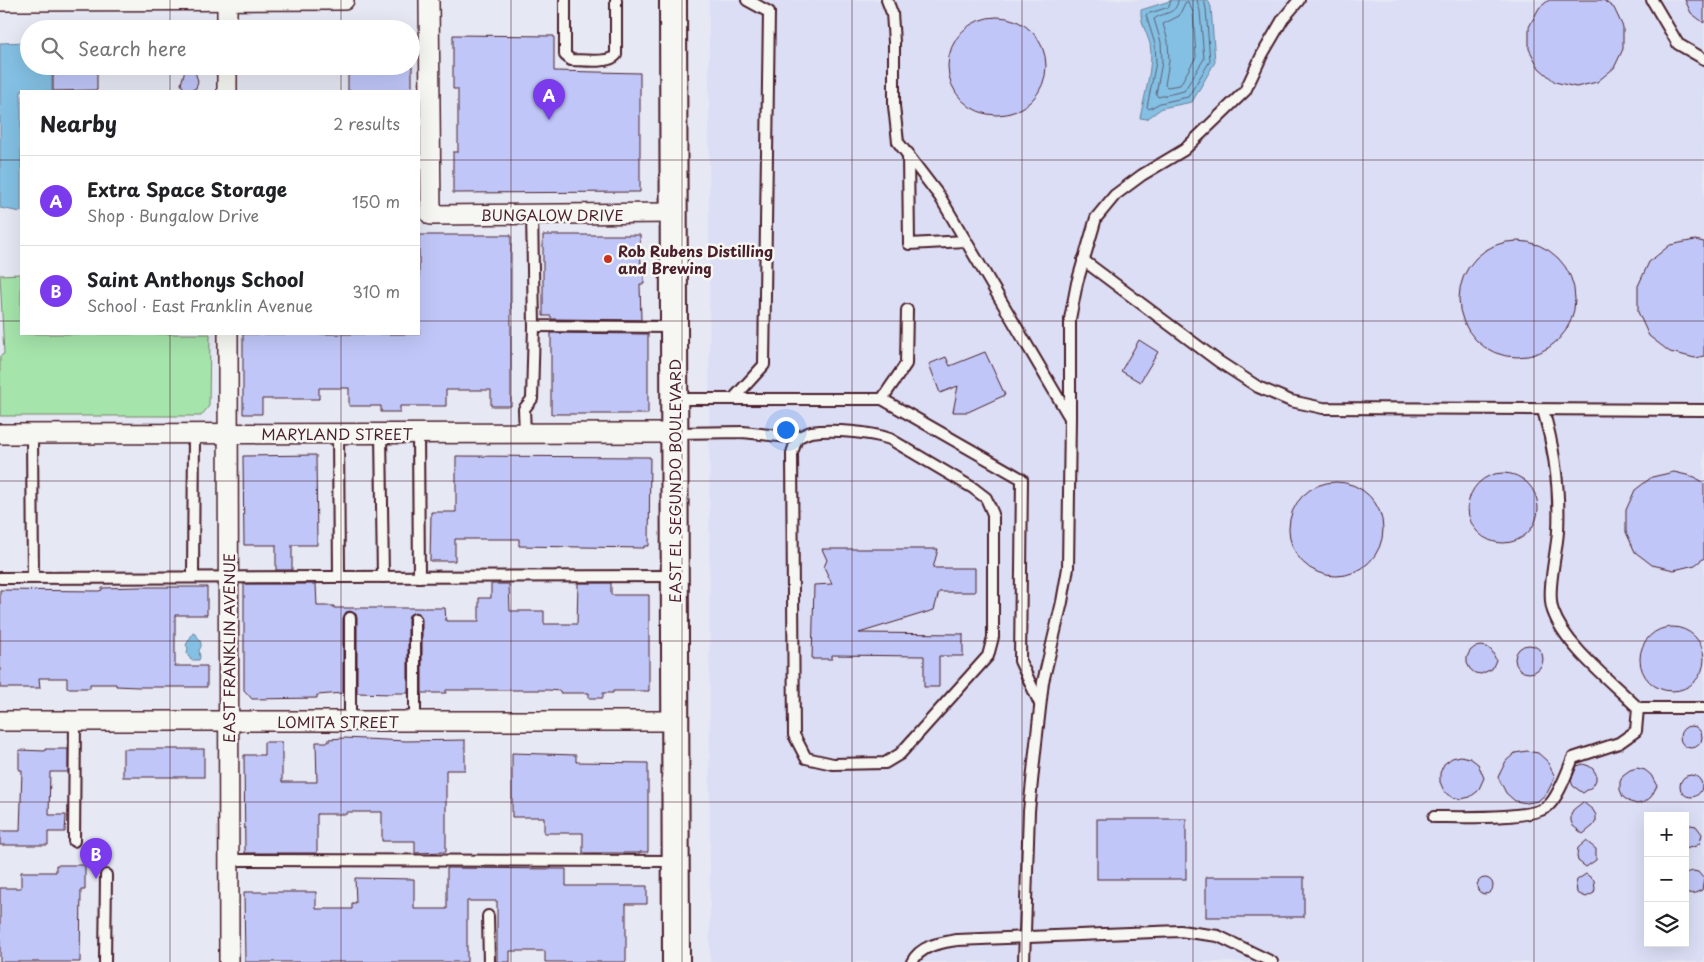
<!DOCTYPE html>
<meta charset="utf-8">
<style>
body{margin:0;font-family:"Playpen Sans",sans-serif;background:#f2f2f2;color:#202124}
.controls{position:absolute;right:15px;bottom:15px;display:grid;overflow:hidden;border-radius:0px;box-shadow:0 5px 20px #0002}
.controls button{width:45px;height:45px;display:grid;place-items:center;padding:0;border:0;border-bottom:1px solid #e0e0e0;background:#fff;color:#202124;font:25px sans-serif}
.you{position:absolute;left:785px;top:429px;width:18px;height:18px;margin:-12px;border:4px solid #fff;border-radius:50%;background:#1a73e8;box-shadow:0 0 0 8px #1a73e833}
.badge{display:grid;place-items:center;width:32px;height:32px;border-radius:50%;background:#7c3aed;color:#fff;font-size:16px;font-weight:700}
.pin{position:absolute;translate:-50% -41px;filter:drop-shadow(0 1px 2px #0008)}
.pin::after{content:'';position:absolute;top:26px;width:18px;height:15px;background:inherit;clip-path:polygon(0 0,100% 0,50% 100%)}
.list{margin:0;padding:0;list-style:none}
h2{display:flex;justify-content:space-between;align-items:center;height:65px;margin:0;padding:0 20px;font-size:21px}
h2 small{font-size:16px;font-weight:400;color:#757577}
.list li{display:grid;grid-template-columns:32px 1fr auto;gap:15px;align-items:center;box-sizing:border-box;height:90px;padding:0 20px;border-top:1px solid #e0e0e0}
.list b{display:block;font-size:19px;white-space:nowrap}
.list p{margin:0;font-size:16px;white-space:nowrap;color:#757577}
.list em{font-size:16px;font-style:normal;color:#757577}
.icon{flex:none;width:28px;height:28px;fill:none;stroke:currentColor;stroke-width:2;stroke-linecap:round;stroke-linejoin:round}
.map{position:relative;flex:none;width:1704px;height:962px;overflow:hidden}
.search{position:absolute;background:#fff;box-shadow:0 5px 20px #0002;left:20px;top:20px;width:400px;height:55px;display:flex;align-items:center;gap:12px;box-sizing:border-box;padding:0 18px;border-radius:28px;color:#757577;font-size:19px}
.panel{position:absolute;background:#fff;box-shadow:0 5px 20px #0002;left:20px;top:90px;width:400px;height:245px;border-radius:0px}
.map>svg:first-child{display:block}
.built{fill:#dbdef5;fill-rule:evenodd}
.green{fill:#a5e4ab;stroke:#78826b}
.water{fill:#83c0e3;stroke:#6c8099}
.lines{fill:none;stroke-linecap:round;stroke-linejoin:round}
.shore{stroke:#615f75;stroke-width:1}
.building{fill:#c0c7f8;stroke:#4a1f2b}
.lane-casing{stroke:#4a1f2b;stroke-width:14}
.street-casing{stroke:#4a1f2b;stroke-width:22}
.secondary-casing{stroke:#4a1f2b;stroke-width:30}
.lane{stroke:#f6f6f2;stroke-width:10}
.street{stroke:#f6f6f2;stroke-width:19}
.secondary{stroke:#f6f6f2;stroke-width:26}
.grid{fill:none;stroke:#4a1f2b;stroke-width:1;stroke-opacity:0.55}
.poi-dot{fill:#c8321e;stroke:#f6f6f2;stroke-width:2}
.labels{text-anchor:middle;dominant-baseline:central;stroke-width:5;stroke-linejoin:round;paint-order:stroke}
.street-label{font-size:15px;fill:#4a1f2b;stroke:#f6f6f2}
.poi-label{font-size:15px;font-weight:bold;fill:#4a1f2b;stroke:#f6f6f2;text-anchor:start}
</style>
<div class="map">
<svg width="1704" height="962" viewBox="0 0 1704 962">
<rect width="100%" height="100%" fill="#e6e8f4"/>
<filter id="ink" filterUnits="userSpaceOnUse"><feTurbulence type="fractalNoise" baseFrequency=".02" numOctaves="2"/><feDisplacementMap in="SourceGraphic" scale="10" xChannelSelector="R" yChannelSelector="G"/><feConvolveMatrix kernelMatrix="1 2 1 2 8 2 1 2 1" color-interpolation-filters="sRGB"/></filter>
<g filter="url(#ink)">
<path class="built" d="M 709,0 L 1704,0 L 1704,962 L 710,962 ZM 1648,816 L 1685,816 L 1685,943 L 1648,943 Z"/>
<polygon class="green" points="21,274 21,334 210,334 209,406 201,416 0,416 0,356 4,354 0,275"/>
<g class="water">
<path d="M 1173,0 L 1208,0 L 1211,7 L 1215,62 L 1192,102 L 1162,108 L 1147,119 L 1140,118 C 1144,98 1154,64 1150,44 C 1147,33 1140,22 1141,10 Z"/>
<polygon points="29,42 29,66 52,66 52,91 21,91 21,212 0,208 0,43"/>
<path d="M 193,633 L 196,634 C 199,640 204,644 199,650 L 200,657 L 199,660 L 191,660 L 187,654 L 188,648 L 186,645 Z"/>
</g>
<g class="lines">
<g class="shore">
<polyline points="1171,0 1169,7 1147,14 1146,15 1155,44 1156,62 1147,107 1149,109 1160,103 1188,97 1210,61 1206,9 1204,0"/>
<path d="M 1178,0 C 1177,15 1163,12 1154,19 L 1161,42 L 1162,62 L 1156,94 L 1158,97 L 1184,91 L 1204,59 L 1200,11 L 1197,0"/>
<polygon points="1188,2 1193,12 1196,57 1180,85 1167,87 1165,85 1169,61 1168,41 1163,24 1179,16 1185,3"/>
</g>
</g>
<g class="building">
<polygon points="1549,0 1603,0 1614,8 1623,27 1623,49 1614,68 1597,82 1576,87 1555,82 1539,68 1529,49 1529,27 1539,8"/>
<polygon points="1685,0 1704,0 1704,23 1691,13"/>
<circle cx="997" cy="66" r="49"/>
<polygon points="453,35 554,36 554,71 640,73 640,192 453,193 453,152 458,152 458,89 453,89"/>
<polygon points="53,66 97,66 97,90 53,91"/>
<polygon points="186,66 193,66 198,81 196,88 190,91 184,89 181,84"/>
<rect x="348" y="66" width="64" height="25"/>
<polygon points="419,235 511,235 511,406 491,406 491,390 446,390 446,406 400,406 400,412 381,412 381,406 349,406 349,388 319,388 319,399 262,399 262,414 243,414 243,334 419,334"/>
<polygon points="543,235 640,235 641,268 644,268 644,284 640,284 641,320 551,319 551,316 543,316"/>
<polygon points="1695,240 1704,242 1704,356 1695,358 1670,352 1649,336 1638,312 1638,286 1649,262 1670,245"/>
<circle cx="1517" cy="299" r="58"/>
<polygon points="551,333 648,334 648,414 551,414"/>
<polygon points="1139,340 1158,352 1140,382 1121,371"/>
<polygon points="985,352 1005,395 968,412 953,412 958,386 940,393 929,364 946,357 950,366"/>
<polygon points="316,455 317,545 292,545 292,570 276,570 276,545 244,545 243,456"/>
<polygon points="456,456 650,457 649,546 644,546 644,548 519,546 519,539 455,539 455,561 430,561 431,512 456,512"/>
<polygon points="1674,472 1695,477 1704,484 1704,558 1695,565 1674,570 1652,565 1635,552 1626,532 1626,510 1635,490 1652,477"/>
<circle cx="1503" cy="508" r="35"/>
<circle cx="1336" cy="529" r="47"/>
<polygon points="822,549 938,549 933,568 975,568 975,592 939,592 934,610 859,633 963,634 963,656 939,656 939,687 924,687 924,656 832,655 832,659 812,659 814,585 832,584 824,567 827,560"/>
<polygon points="578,583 611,583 611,595 649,595 649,691 613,691 613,693 603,693 603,698 589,698 589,693 560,693 560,691 548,690 446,690 446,693 422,693 422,619 419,613 415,612 409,615 408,619 408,693 392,693 392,694 357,693 357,618 356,614 350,611 346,612 343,618 343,693 317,695 317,698 252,699 244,690 244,584 316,584 317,606 334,606 334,608 445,608 446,621 479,621 479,598 491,598 491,584 509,584 510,611 544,611 544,624 577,624"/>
<polygon points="139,587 207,587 207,615 175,615 175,666 207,666 207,687 138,687 116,686 116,684 90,684 90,688 67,688 67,678 39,678 40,688 0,688 0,590 99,591 102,590 102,588"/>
<circle cx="1672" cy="659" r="32"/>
<circle cx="1529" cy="659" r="14"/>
<polygon points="1481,646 1487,647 1492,651 1496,660 1492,669 1481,674 1475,673 1470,669 1467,663 1467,657 1470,651 1475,647"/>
<circle cx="1691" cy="737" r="11"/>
<polygon points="344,738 406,741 465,740 465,770 446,770 446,852 415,853 415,841 382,841 382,812 347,812 347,814 317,814 317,853 245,853 244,755 264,755 264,742 282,742 282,782 317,782 316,742 329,742 329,739"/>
<polygon points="45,749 68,749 68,772 50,772 49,815 66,815 65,832 48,832 48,845 0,845 0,831 20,831 22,770 19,770 19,750 45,751"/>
<rect x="123" y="749" width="81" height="28"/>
<polygon points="1527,751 1538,753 1547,761 1555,777 1547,793 1538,801 1527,803 1515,801 1506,793 1498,777 1506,761 1515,753"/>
<polygon points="512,753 576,755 576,762 648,763 648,852 640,852 640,853 583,853 583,833 544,833 544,817 512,817"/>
<polygon points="1461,756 1470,758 1478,764 1484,778 1478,791 1470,797 1461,799 1452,797 1444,791 1440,782 1440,773 1444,764 1452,758"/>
<polygon points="1583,764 1589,766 1593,769 1596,774 1596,780 1593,786 1583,793 1573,786 1571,781 1577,766"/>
<polygon points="1637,768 1645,770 1651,775 1657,786 1651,797 1645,802 1637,804 1630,802 1623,797 1620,790 1620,782 1623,775 1630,770"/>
<circle cx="1691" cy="786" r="11"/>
<polygon points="1583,802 1593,810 1596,815 1596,821 1593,826 1583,834 1573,826 1571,821 1571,815 1573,810"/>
<rect x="1097" y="819" width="89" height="60"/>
<polygon points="1685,824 1696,826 1702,834 1700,843 1696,846 1685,849"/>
<polygon points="1586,841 1596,849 1596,860 1586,867 1578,861 1577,856 1578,848"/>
<polygon points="56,865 85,865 85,890 81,890 80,962 0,962 0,888 21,888 21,872 56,872"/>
<polygon points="447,868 566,869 566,886 647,886 647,904 626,904 626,962 545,962 545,951 510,951 510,962 497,962 497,901 467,901 467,962 245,962 244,892 316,892 316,909 352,909 352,903 356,903 355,878 414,879 414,909 447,909"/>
<polygon points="1693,871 1698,872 1704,879 1702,890 1693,894 1685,892 1685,873"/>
<polygon points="1586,874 1594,880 1595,889 1594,893 1586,897 1577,893 1576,884 1577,880"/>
<rect x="1206" y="877" width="98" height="40"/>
<circle cx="1485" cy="886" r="8"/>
</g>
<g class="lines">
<g class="lane-casing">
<g id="lane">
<path d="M 565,0 L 565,55 L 571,60 C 582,60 609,64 616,55 L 616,0"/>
<polyline points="887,0 892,13 894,42 894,106 898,142 940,197 1070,418 1068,568 1062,602 1043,682 1035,752 1029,811 1024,962"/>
<polyline points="1652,0 1678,44 1704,59"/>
<polyline points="908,153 909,244 966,241"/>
<polyline points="532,213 534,326 673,327"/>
<polyline points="1083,260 1218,361 1258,387 1291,401 1323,408 1704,410"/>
<polyline points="675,399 882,399 1022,479 1020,661 1040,704"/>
<polyline points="733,399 764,365 769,12 747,0"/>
<polyline points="882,399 906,364 907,310"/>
<polyline points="1070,417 1070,319 1077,283 1096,218 1115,195 1142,175 1184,150 1245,91 1262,55 1283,19 1299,0"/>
<polyline points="338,433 339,576"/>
<polyline points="381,433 383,577"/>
<polyline points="418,433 419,577"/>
<polyline points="525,433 524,409 532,399 534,326"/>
<path d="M 675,433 L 743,432 L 797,438 L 792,453 L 794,735 L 806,758 L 833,764 L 885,763 L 900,754 L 988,656 L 993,637 L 993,514 L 986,498 L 973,488 L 890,439 C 870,432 833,429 811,432 C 807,433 801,436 797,438"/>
<polyline points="32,434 33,577"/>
<polyline points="193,577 194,434"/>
<polyline points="0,578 674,576"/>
<polyline points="350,618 350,721"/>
<polyline points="415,619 415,721"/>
<polyline points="1638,708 1704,708"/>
<path d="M 1434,817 C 1457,817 1533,820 1548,806 C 1559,796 1567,772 1573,758 L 1619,743 L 1636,731 L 1638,708 C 1611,681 1565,646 1553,611 C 1546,592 1557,552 1558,531 C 1560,489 1555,450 1543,410"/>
<polyline points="74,841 75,721"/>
<polyline points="229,860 674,861"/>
<polyline points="488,916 489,962"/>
<polyline points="105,962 106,875"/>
<path d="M 912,962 C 921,945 940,943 957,940 L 1180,931 L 1218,936 L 1272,962"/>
</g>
</g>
<g class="street-casing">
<g id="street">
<polyline points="227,0 227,29"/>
<polyline points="429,0 431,215 674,213"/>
<polyline points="0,1 344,0"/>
<polyline points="227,66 227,91"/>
<polyline points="228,334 229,962"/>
<polyline points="0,434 674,433"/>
<polyline points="0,721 675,721"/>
</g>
</g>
<g class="secondary-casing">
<polyline id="secondary" points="673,0 676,962"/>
</g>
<use href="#lane" class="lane"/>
<use href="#street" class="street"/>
<use href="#secondary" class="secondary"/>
</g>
</g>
<path class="grid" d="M 170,0 L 170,29M 341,0 L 341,29M 511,0 L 511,962M 682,0 L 682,962M 852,0 L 852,962M 1022,0 L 1022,962M 1193,0 L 1193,962M 1363,0 L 1363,962M 1534,0 L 1534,962M 170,66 L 170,91M 341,66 L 341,91M 0,160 L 21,160M 419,160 L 1704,160M 0,321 L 21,321M 419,321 L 1704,321M 170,334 L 170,962M 341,334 L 341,962M 0,481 L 1704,481M 0,641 L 1704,641M 0,802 L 1704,802"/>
<circle class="poi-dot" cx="608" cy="259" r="5"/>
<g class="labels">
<g class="street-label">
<text x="552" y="214">BUNGALOW DRIVE</text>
<text x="337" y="433">MARYLAND STREET</text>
<text transform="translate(674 481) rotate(-90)">EAST EL SEGUNDO BOULEVARD</text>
<text transform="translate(228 648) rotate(-90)">EAST FRANKLIN AVENUE</text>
<text x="338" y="721">LOMITA STREET</text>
</g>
<g class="poi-label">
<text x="618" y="250">Rob Rubens Distilling<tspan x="618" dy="17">and Brewing</tspan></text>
</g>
</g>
</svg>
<div class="controls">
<button>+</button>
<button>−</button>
<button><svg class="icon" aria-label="layers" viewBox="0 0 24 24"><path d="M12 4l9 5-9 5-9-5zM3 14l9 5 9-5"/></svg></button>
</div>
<div class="you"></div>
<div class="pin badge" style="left:549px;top:120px">A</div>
<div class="pin badge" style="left:96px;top:879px">B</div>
<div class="search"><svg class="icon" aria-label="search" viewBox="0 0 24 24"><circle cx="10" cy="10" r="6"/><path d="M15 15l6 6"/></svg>Search here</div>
<section class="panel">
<h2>Nearby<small>2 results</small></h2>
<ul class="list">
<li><span class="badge">A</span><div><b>Extra Space Storage</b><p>Shop · Bungalow Drive</p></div><em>150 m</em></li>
<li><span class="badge">B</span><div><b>Saint Anthonys School</b><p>School · East Franklin Avenue</p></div><em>310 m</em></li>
</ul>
</section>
</div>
